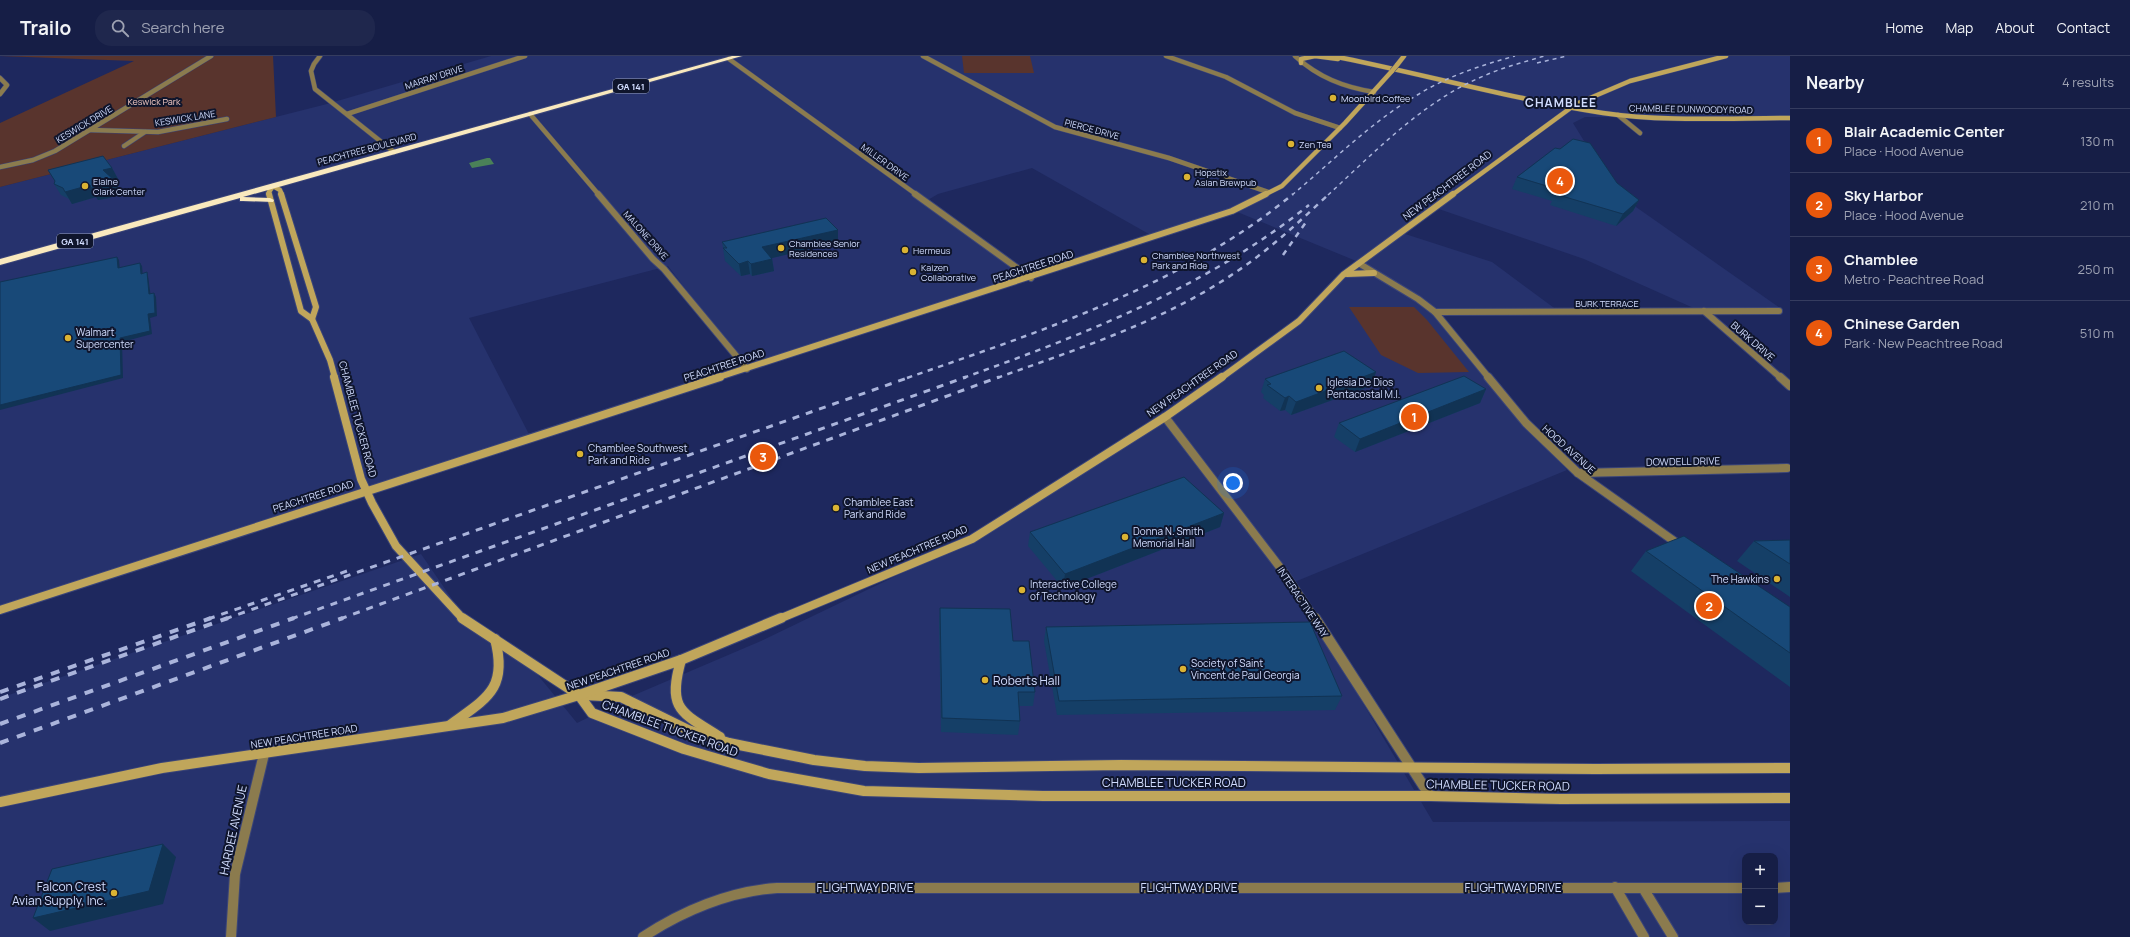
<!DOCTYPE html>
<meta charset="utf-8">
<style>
body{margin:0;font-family:Manrope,sans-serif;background:#1f274d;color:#f1f3f6}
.controls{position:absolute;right:12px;bottom:12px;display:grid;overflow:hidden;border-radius:8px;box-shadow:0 4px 16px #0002}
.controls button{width:36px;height:36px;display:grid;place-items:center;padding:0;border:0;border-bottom:1px solid #353c5f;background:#161e46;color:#f1f3f6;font:20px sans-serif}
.you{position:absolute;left:1233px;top:427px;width:14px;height:14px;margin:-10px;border:3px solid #fff;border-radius:50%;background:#1a73e8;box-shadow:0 0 0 6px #1a73e833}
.badge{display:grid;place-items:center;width:26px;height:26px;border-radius:50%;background:#ea580c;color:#fff;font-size:13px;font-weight:700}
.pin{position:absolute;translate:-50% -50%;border:2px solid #fff;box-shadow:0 1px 4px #0006}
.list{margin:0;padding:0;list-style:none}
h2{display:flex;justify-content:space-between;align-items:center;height:52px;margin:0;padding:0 16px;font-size:17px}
h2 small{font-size:13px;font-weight:400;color:#9ea2b3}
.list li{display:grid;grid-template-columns:26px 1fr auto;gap:12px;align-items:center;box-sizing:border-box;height:64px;padding:0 16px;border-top:1px solid #353c5f}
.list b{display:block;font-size:15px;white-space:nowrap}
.list p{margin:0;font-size:13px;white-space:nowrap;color:#9ea2b3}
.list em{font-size:13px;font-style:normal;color:#9ea2b3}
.icon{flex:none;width:22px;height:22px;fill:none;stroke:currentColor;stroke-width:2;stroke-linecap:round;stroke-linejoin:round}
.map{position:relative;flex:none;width:1790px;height:881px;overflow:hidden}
header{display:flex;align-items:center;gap:24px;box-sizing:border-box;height:56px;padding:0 20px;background:#161e46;border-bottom:1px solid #353c5f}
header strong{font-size:19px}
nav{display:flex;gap:22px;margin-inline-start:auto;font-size:14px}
.search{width:280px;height:36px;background:#1f274d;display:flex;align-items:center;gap:10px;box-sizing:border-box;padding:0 14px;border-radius:16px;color:#9ea2b3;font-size:15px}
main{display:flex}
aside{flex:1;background:#161e46}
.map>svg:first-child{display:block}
.built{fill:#26326d;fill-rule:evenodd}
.green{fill:#59342d}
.water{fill:#4a8158}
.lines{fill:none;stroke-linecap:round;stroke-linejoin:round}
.street-far3-casing{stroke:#3b4578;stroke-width:5.5}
.street-far2-casing{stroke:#3b4578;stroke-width:8}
.street-far1-casing{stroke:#3b4578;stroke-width:10}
.street-casing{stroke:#3b4578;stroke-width:12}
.secondary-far3-casing{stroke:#3b4578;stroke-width:5.5}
.secondary-far2-casing{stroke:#3b4578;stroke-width:8}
.secondary-far1-casing{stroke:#3b4578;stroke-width:10}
.secondary-casing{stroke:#3b4578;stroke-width:12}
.highway-casing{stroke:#3b4578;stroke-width:2}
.street-far3{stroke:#8b7b4e;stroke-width:4.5}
.street-far2{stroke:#8b7b4e;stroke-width:6}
.street-far1{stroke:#8b7b4e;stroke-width:8}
.street{stroke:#8b7b4e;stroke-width:10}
.secondary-far3{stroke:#c0a65b;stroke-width:4.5}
.secondary-far2{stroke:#c0a65b;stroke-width:6}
.secondary-far1{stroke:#c0a65b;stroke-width:8}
.secondary{stroke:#c0a65b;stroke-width:10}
.highway{fill:#f9e9be;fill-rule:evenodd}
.rail-far3{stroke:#aab4db;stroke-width:1.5;stroke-dasharray:4 4;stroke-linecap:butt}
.rail-far2{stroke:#aab4db;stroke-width:2.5;stroke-dasharray:5.5 5.5;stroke-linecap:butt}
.rail-far1{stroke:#aab4db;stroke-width:3;stroke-dasharray:7 7;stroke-linecap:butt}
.rail{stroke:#aab4db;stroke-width:4;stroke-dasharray:9 9;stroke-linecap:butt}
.secondary-bridge-casing{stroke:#3b4578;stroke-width:5.5;stroke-linecap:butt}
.secondary-bridge{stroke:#c0a65b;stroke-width:4.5}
.wall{fill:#153f67}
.shaded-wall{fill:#113354}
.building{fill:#184978;stroke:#113354}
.poi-dot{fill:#dab333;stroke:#0f152c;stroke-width:1.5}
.labels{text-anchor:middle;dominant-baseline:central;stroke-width:4;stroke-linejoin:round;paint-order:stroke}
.far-street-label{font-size:9px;fill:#d2ddff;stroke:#0f152c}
.shield{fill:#0f152c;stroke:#98a1c0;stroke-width:1}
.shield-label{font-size:9px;font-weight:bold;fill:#d2ddff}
.far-poi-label{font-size:9px;fill:#d2ddff;stroke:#0f152c;text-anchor:start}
.far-park-label{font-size:9px;fill:#f2c9c2;stroke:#0f152c}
.street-label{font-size:10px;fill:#d2ddff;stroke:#0f152c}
.poi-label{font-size:10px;fill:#d2ddff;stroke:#0f152c;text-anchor:start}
.far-district-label{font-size:12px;font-weight:bold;letter-spacing:1px;fill:#d2ddff;stroke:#0f152c}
.near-poi-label{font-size:12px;fill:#d2ddff;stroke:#0f152c;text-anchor:start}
.near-street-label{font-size:12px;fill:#d2ddff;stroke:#0f152c}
</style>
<header>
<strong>Trailo</strong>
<div class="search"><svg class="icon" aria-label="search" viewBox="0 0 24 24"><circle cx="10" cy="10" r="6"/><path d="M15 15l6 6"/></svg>Search here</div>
<nav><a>Home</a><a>Map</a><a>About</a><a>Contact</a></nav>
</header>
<main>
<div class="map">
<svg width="1790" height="881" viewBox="0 0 1790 881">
<rect width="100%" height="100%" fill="#1e285e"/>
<path class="built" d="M 491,0 L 1790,0 L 1790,62 L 1585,61 L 1573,67 L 1616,137 L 1783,254 L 1698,254 L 1584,203 L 1433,151 L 1399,176 L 1492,206 L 1561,257 L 1437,256 L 1511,342 L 1567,414 L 1292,527 L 1433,766 L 1790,765 L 1790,881 L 0,881 L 0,642 L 421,498 L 467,565 L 528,607 L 577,667 L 632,640 L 761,585 L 979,480 L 1282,279 L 1361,207 L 1235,155 L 1156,182 L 1032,112 L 938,138 L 926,145 L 1031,222 L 747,313 L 668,210 L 469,262 L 532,384 L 0,559 L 0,131 L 327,48 ZM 1745,800 L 1775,800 L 1775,866 L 1745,866 Z"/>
<g class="green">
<polygon points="0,0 273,0 276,61 0,131 0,67 134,5"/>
<polygon points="962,0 1030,0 1034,17 964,17"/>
<polygon points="1349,251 1414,251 1427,264 1469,316 1418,317 1381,299"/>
</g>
<polygon class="water" points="487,102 490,102 494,108 472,112 469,107"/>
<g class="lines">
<g class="street-far3-casing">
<g id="street-far3">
<polyline points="320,0 314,8 311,15 315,33 394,96"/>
<polyline points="923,0 1055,71 1169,102 1268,136"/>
<polyline points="1166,0 1226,21 1295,57 1340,72"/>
<path d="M 1295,0 C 1318,21 1343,31 1374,36"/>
<polyline points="729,3 917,139"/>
<polyline points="0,22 7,29 0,38"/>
<polyline points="347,58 525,0"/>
<polyline points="530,58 599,139"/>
<polyline points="1618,59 1640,77"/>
<polyline points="90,74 158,76 227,63"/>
<polyline points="124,90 145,76"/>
<polyline points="0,111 33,104 55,95 211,0"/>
</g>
</g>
<g class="street-far2-casing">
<g id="street-far2">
<polyline points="598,138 653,203 664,213 747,313"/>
<polyline points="915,138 1031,222"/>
<polyline points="1360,208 1418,243 1435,256 1489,322"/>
<polyline points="1704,255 1781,322"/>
<polyline points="1435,256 1779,255"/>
</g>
</g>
<g class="street-far1-casing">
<g id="street-far1">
<polyline points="1488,321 1526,367 1578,417 1681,490"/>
<polyline points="1780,321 1790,330"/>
<polyline points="1165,361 1285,518 1315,563"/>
<polyline points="1578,417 1787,412"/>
</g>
</g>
<g class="street-casing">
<g id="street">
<polyline points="1315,562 1430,740"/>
<polyline points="1615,831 1644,881"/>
<polyline points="1643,832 1673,881"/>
<polyline points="1775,832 1790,831"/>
<polyline points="231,881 235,818 264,698"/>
<path d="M 643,881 C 682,855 730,835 777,832 L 1745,832"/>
</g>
</g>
<g class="secondary-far3-casing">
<g id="secondary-far3">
<path d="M 1333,0 C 1423,18 1512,43 1603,57 C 1664,66 1728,62 1790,62"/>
<polyline points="1301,7 1301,3 1315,0 1338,3"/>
<polyline points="1397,9 1404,0"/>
<polyline points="269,139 269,136 273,130 280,134 282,139"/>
<polyline points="1264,139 1282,130 1345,67 1392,15"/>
<polyline points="1452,139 1576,48 1630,25 1726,0"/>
</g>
</g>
<g class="secondary-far2-casing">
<g id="secondary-far2">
<polyline points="269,138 301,255 312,263"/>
<polyline points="281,138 316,251 312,263"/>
<polyline points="1347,218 1374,217"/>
<polyline points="312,263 330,304 335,322"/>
<polyline points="716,322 1232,155 1266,138"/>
<polyline points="1221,322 1299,265 1343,219 1453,138"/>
</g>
</g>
<g class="secondary-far1-casing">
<g id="secondary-far1">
<polyline points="334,321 361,423 372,447 396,490 463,563"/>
<polyline points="0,554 720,321"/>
<polyline points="779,563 972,483 1165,361 1222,321"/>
</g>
</g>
<g class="secondary-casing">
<g id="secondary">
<polyline points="462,562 579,639 592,657 684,693 769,718 864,735 1043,740 1430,740 1561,743 1790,742"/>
<path d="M 681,604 C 667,654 681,656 720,681"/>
<polyline points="584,639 621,641 688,674 729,687 814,704 865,710 919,712 1121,709 1596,713 1790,712"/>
<path d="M 450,669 C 487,642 508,633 495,583"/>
<polyline points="0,746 162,712 503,662 579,639 681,604 781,562"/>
</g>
</g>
<g class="highway-casing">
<polygon id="highway" points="732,0 742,0 243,141 270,142 274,144 273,146 243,145 240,145 240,142 0,209 0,203"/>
</g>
<use href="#street-far3" class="street-far3"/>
<use href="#street-far2" class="street-far2"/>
<use href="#street-far1" class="street-far1"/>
<use href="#street" class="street"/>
<use href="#secondary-far3" class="secondary-far3"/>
<use href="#secondary-far2" class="secondary-far2"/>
<use href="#secondary-far1" class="secondary-far1"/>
<use href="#secondary" class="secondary"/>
<use href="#highway" class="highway"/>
<g class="rail-far3">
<polyline points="1537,7 1567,0"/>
<path d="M 1292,139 C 1333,105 1372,65 1419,38 C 1448,20 1482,9 1515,0"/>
<path d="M 1328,139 C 1376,95 1424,44 1486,19 C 1504,11 1525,6 1544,0"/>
</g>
<g class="rail-far2">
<polyline points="1283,199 1306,166"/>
<path d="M 907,322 C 1041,275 1182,230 1293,138"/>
<path d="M 963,322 C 1085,278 1207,231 1309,149"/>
<path d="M 997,322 C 1077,293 1162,266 1233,218 C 1268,195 1298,167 1329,138"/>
</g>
<g class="rail-far1">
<polyline points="208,563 347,515"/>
<polyline points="225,563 910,321"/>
<polyline points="291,563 966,321"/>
<polyline points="340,563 999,321"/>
</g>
<g class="rail">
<polyline points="0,636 211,562"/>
<polyline points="0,643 228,562"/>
<polyline points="0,668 294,562"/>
<polyline points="0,687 343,562"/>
</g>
<g class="secondary-bridge-casing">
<polyline id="secondary-bridge" points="1392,15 1397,9"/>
</g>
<use href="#secondary-bridge" class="secondary-bridge"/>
</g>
<g class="wall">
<polygon points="112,112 118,123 114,124 121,137 109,142 98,144 96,141 72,148 69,143 61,139 54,128 55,125 48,114"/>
<polygon points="1517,121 1617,127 1639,144 1633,155 1616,170 1550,149 1552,145 1512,133"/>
<polygon points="838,174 838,186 772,202 774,215 752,220 750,218 741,220 725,205 722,186"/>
<polygon points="1376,316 1371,330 1291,359 1285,354 1280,355 1263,342 1264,339 1261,336 1265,323"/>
<polygon points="1486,333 1480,347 1355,396 1334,381 1339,367"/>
<polygon points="1224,457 1220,471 1063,532 1028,490 1030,476"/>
<polygon points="1790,484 1790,541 1737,505 1754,485"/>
<polygon points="1646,495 1790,551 1790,631 1631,515"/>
<polygon points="940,552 1013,585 1035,636 1033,650 1019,650 1020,665 1018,679 941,676 939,566"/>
<polygon points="1046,571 1342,640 1335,654 1057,659 1044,585"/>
</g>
<g class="shaded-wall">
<polygon points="112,112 118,123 110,125 103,114"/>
<polygon points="115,125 121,137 109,142 98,144 96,141 72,148 65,136 90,129"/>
<polygon points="1639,144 1633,155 1616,170 1623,158"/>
<polygon points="838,174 838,186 764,204 762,191"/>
<polygon points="117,201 119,204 120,215 118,212"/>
<polygon points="772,203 774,215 752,220 751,208"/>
<polygon points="748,205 750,218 741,220 739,208"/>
<polygon points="140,207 142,210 143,221 141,218"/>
<polygon points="147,216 148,220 151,242 149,238"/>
<polygon points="154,237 156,241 157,260 150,262 152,278 122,286 123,322 0,354 0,349 120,282"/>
<polygon points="1376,316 1371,330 1291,359 1296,346"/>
<polygon points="1486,333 1480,347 1355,396 1360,383"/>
<polygon points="1289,340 1285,354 1280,355 1285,342"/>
<polygon points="1224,457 1220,471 1063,532 1065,518"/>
<polygon points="163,788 176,801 163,848 50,875 33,862"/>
</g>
<g class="building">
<polygon points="1573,83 1590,87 1617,127 1639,144 1623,158 1555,138 1560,134 1517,121 1555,92 1560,93"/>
<polygon points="103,100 112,112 103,114 115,125 103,130 91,132 90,129 65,136 63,132 54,128 55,125 48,114"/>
<polygon points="826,162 838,174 762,191 772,203 751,208 748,205 739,208 723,192 727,192 722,186"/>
<polygon points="117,201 118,212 140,207 141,218 147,216 149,238 154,237 155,257 148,258 150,275 120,282 121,319 0,349 0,226"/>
<polygon points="1344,295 1376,316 1296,346 1289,340 1285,342 1267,329 1271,328 1265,323"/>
<polygon points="1464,320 1486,333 1360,383 1339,367"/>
<polygon points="1184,421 1224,457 1065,518 1030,476"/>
<polygon points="1684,480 1790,551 1790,597 1646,495"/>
<polygon points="1790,484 1790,508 1754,485"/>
<polygon points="940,552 1010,553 1013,585 1029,585 1035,636 1018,636 1020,665 942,662"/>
<polygon points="1310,566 1342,640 1059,645 1046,571"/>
<polygon points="163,788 149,835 33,862 52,813"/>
</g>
<g class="poi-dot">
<circle cx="1333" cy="42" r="4"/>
<circle cx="1291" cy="88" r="4"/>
<circle cx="1187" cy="121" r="4"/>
<circle cx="85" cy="130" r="4"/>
<circle cx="781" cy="192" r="4"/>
<circle cx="905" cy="194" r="4"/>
<circle cx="1144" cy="204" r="4"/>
<circle cx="913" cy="216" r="4"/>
<circle cx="68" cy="282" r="4"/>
<circle cx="1319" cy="332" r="4"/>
<circle cx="580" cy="398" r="4"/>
<circle cx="836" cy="452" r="4"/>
<circle cx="1125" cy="481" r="4"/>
<circle cx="1777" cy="523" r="4"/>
<circle cx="1022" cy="534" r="4"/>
<circle cx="1183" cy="613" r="4"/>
<circle cx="985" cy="624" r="4"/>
<circle cx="114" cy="837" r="4"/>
</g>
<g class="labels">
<g class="far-street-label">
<text transform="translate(434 21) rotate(-18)">MARRAY DRIVE</text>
<text transform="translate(1691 53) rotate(1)">CHAMBLEE DUNWOODY ROAD</text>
<text transform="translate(185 62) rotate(-9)">KESWICK LANE</text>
<text transform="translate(84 68) rotate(-31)">KESWICK DRIVE</text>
<text transform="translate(1092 73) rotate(15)">PIERCE DRIVE</text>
<text transform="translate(367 93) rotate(-15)">PEACHTREE BOULEVARD</text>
<text transform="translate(885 106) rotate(36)">MILLER DRIVE</text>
<text transform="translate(646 179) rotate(48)">MALONE DRIVE</text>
<text x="1607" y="247">BURK TERRACE</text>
</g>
<g class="shield">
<rect x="613" y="23" width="36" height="14" rx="3"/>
<rect x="57" y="178" width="36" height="14" rx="3"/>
</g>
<g class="shield-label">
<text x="631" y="30">GA 141</text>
<text x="75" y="185">GA 141</text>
</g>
<g class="far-poi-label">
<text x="1341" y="42">Moonbird Coffee</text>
<text x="1299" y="88">Zen Tea</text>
<text x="1195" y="116">Hopstix<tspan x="1195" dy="10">Asian Brewpub</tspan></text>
<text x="93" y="125">Elaine<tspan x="93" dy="10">Clark Center</tspan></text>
<text x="789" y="187">Chamblee Senior<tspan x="789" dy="10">Residences</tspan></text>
<text x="913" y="194">Hermeus</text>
<text x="1152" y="199">Chamblee Northwest<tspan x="1152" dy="10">Park and Ride</tspan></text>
<text x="921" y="211">Kaizen<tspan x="921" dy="10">Collaborative</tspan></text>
</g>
<g class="far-park-label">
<text x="154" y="45">Keswick Park</text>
</g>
<g class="street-label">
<text transform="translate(1447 129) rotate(-37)">NEW PEACHTREE ROAD</text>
<text transform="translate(1033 210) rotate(-18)">PEACHTREE ROAD</text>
<text transform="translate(1753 285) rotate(41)">BURK DRIVE</text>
<text transform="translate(724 309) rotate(-18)">PEACHTREE ROAD</text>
<text transform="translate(1192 327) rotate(-35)">NEW PEACHTREE ROAD</text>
<text transform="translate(358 363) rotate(75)">CHAMBLEE TUCKER ROAD</text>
<text transform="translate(1569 393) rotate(42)">HOOD AVENUE</text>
<text transform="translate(1683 405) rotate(-1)">DOWDELL DRIVE</text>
<text transform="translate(313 440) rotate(-18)">PEACHTREE ROAD</text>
<text transform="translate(917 493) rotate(-23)">NEW PEACHTREE ROAD</text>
<text transform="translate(1303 546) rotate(56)">INTERACTIVE WAY</text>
<text transform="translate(618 613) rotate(-19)">NEW PEACHTREE ROAD</text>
<text transform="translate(304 680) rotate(-9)">NEW PEACHTREE ROAD</text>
</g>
<g class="poi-label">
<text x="76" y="276">Walmart<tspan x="76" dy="12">Supercenter</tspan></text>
<text x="1327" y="326">Iglesia De Dios<tspan x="1327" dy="12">Pentacostal M.I.</tspan></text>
<text x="588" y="392">Chamblee Southwest<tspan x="588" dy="12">Park and Ride</tspan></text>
<text x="844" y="446">Chamblee East<tspan x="844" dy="12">Park and Ride</tspan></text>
<text x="1133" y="475">Donna N. Smith<tspan x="1133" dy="12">Memorial Hall</tspan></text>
<text x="1769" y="523" text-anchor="end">The Hawkins</text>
<text x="1030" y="528">Interactive College<tspan x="1030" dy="12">of Technology</tspan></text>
<text x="1191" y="607">Society of Saint<tspan x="1191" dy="12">Vincent de Paul Georgia</tspan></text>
</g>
<g class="far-district-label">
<text x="1561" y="46">CHAMBLEE</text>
</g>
<g class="near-poi-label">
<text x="993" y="624">Roberts Hall</text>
<text x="106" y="830" text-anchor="end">Falcon Crest<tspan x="106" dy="14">Avian Supply, Inc.</tspan></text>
</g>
<g class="near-street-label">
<text transform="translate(670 672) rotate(20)">CHAMBLEE TUCKER ROAD</text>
<text x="1174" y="726">CHAMBLEE TUCKER ROAD</text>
<text transform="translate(1498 729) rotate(1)">CHAMBLEE TUCKER ROAD</text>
<text transform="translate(233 774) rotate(-78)">HARDEE AVENUE</text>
<text x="865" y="831">FLIGHTWAY DRIVE</text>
<text x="1189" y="831">FLIGHTWAY DRIVE</text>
<text x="1513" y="831">FLIGHTWAY DRIVE</text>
</g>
</g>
</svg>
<div class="controls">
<button>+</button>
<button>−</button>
</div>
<div class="you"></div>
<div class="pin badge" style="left:1414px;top:361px">1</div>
<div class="pin badge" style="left:1709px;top:550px">2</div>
<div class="pin badge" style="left:763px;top:401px">3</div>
<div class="pin badge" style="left:1560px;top:125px">4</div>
</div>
<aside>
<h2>Nearby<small>4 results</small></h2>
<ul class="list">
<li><span class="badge">1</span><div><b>Blair Academic Center</b><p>Place · Hood Avenue</p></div><em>130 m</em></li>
<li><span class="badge">2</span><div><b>Sky Harbor</b><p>Place · Hood Avenue</p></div><em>210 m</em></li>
<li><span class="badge">3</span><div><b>Chamblee</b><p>Metro · Peachtree Road</p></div><em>250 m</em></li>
<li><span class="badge">4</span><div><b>Chinese Garden</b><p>Park · New Peachtree Road</p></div><em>510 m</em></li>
</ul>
</aside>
</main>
